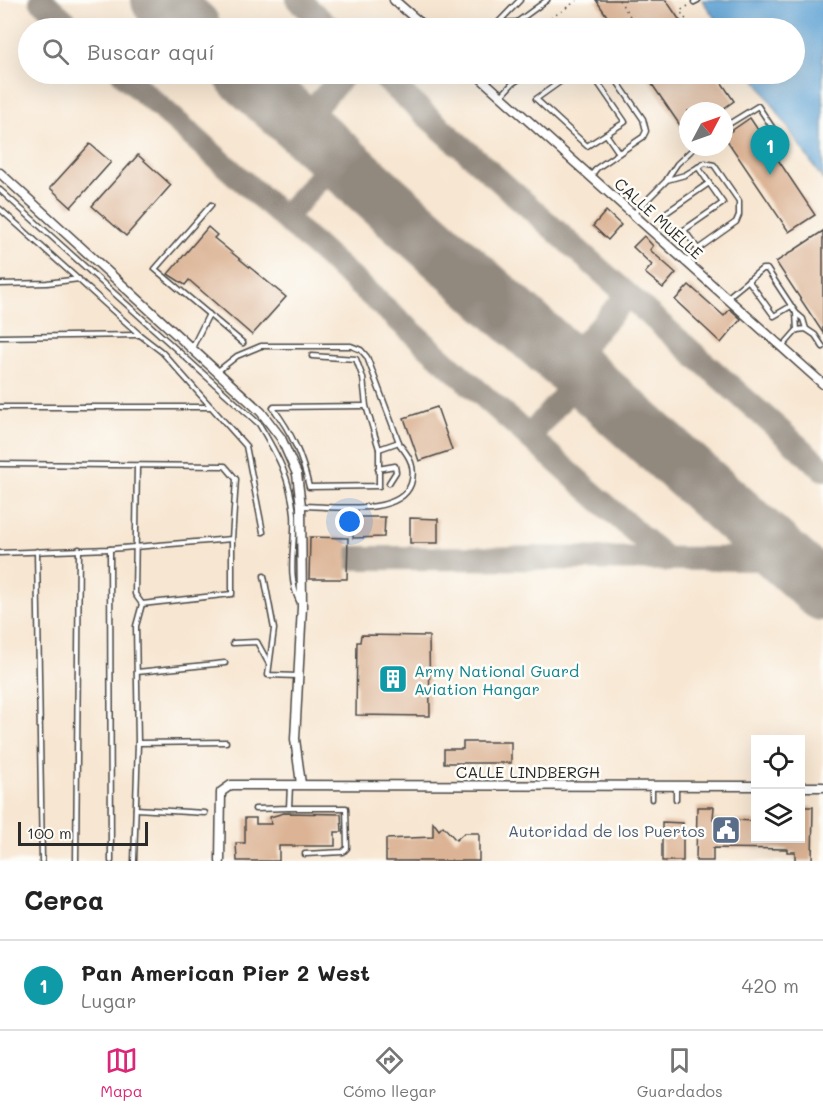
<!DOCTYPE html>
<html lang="es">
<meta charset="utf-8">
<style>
body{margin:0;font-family:Mali,sans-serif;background:#f2f2f2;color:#222}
.controls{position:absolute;right:18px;bottom:18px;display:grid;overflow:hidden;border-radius:0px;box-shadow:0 6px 24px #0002}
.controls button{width:54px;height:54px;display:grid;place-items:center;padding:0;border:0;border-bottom:2px solid #e0e0e0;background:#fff;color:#222;font:30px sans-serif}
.compass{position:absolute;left:679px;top:102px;width:54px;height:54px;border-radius:50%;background:#fff;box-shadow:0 6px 24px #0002;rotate:49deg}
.scale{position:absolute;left:18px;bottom:15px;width:130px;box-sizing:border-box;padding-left:6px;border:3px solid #2b2b2b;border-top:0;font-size:16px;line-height:21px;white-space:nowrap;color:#2b2b2b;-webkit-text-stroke:4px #fdfcf7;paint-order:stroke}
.you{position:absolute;left:350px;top:522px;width:21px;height:21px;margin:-15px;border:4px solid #fff;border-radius:50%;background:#1a73e8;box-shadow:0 0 0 9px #1a73e833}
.badge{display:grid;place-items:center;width:39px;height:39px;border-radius:50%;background:#db2777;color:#fff;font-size:20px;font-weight:700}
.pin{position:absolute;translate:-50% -50px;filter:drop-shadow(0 2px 3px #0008)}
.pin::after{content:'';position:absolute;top:32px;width:21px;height:18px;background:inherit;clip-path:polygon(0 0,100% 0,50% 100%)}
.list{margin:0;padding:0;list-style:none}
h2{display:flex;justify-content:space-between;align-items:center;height:78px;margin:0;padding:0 24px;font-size:26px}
h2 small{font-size:20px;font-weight:400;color:#767676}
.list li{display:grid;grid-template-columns:39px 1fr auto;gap:18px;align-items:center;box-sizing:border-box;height:90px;padding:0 24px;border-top:2px solid #e0e0e0}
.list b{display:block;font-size:22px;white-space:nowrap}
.list p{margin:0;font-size:20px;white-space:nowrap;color:#767676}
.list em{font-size:20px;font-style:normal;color:#767676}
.icon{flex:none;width:33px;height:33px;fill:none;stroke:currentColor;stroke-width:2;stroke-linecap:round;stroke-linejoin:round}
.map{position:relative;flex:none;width:823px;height:861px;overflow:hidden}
.search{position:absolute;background:#fff;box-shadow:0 6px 24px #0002;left:18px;right:18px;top:18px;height:66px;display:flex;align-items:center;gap:15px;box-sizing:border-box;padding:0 21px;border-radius:33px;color:#767676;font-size:22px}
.sheet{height:168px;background:#fff}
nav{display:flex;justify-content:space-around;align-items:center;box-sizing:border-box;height:84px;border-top:2px solid #e0e0e0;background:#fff;font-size:16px;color:#767676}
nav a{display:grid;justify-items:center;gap:3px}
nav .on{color:#db2777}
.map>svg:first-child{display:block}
.water{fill:#60a3d4;stroke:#466780;stroke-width:1.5}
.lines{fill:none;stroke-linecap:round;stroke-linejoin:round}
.taxiway{stroke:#91887e;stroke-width:24}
.runway{stroke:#91887e;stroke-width:58}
.building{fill:#dcb495}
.lane-casing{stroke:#4a4744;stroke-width:7}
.street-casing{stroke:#4a4744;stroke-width:11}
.path{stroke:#4a4744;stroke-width:1.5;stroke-dasharray:1.5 4.5;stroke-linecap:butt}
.lane{stroke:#fff;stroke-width:4}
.street{stroke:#fff;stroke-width:8}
.labels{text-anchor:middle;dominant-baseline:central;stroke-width:5;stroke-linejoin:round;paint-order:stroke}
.street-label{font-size:16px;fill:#2b2b2b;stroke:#fdfcf7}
.culture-label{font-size:16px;fill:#0d838f;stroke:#fdfcf7;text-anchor:start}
.service-label{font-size:16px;fill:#4e5e75;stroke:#fdfcf7;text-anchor:end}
</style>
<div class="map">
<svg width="823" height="861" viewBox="0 0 823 861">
<rect width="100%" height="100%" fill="#fdfcf7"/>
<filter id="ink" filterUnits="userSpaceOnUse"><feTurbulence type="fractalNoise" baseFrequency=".0167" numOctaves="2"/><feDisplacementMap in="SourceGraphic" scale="12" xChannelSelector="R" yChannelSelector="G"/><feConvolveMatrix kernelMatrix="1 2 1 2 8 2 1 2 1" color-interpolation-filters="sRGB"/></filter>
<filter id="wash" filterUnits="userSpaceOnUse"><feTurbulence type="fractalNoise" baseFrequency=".008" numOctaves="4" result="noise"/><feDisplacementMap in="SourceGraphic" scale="24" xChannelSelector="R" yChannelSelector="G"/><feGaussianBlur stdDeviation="1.35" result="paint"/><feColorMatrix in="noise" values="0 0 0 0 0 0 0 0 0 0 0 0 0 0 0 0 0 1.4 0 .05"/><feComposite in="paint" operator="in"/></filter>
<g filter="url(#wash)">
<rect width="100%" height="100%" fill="#f7e6d1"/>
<polygon class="water" points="702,0 823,0 823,180 752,74 794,74 794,28 722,28"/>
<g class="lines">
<g class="taxiway">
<polyline points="41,0 73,28"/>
<polyline points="298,0 330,28"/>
<polyline points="123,74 667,560"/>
<polyline points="380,74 823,469"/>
<polyline points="300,124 345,74"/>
<polyline points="284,218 337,158"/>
<polyline points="567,363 628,295"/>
<polyline points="530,436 581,376"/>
<polyline points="353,558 786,559"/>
<polyline points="819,589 823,584"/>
</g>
<g class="runway">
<polyline points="160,0 192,28"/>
<polyline points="243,74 823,592"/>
</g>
</g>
<g id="blocks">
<g class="building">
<polygon points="596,0 666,0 685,28 615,28"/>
<polygon points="645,74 716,74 734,101 720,111 688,111 688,137"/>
<polygon points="750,118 815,215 789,232 724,136"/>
<polygon points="90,144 111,162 71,207 50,188"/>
<polygon points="138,155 171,185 126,236 92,206"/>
<polygon points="606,211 621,225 608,240 593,226"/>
<polygon points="208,227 217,235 214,238 286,297 252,335 189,280 185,285 168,274"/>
<polygon points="823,231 823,333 776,262"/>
<polygon points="644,236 653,246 650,250 676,273 663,288 645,273 652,265 633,247"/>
<polygon points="689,285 724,316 730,309 741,319 721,343 675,300"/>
<polygon points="437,407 452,450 419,461 404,418"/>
<polygon points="354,517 385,517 384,537 353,538"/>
<polygon points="410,518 438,519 438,543 410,543"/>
<polygon points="310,537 348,538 347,579 309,579"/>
<polygon points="361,635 429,636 430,716 356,715 357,642 360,642"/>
<polygon points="463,742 511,742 511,763 444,763 444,749 463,749"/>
<polygon points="697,807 714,807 713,819 756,821 756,838 801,838 801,807 813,807 812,861 795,861 795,852 787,852 787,849 713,848 713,861 696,861"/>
<polygon points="284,813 341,814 342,832 335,832 335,846 279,846 279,861 237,861 236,843 245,843 245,818 256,818 256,824 271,824 270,817"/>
<polygon points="433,822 439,830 443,826 456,840 464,833 479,833 479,861 386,861 386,839 433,837"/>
<polygon points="662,822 683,823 683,861 662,861"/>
</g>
</g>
</g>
<g filter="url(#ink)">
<use href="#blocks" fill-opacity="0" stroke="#4a4744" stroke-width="1.5"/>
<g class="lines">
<g class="lane-casing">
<g id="lane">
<polyline points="694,2 698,0"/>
<polyline points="501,23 517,22 547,0"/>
<polyline points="493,28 520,0"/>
<polyline points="546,74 555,84"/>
<polyline points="571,74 536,99 587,146 625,122 592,74"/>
<polyline points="501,96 513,83 527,74"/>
<polyline points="724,127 758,106 778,136"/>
<polyline points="606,134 619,153"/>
<polyline points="698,167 709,183"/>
<polyline points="590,177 597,168 643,137 646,131 643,119 612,74"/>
<polyline points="667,179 677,164 695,147"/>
<path d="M 0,190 L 259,424 C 278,456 290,477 294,514 C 296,543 286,574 299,601"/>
<polyline points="211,205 155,269 243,343"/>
<polyline points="0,209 140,335 162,352 246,446 263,532"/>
<polyline points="633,214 667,180 685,175 705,163 714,165 739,201 739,215 736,222 698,249 687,262"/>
<polyline points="684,230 675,234 660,217 709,183 723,203 684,230 698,249"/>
<polyline points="748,280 774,316 791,306"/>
<polyline points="0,284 47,283 79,279"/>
<polyline points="728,297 762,269 767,269 796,313"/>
<polyline points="797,330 796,313 803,319 806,329"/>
<polyline points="0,337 139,335"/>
<polyline points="783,346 797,330 806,329 815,335 823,347"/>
<polyline points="192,348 209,314"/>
<polyline points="312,356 356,359 363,378 366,406 379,449 399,442"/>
<path d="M 218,371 L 237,356 L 261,346 L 351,346 L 361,350 L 367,357 L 400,445 C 410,457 416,468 411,484 C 399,517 332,506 303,506"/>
<polyline points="0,407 211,407"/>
<polyline points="274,407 365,406"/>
<path d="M 273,408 C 292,433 302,456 309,487 L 379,486 L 379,449"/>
<polyline points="0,464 225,466 236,479 232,539 110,549 0,553"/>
<polyline points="137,466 135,594 142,604 232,594 232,539"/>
<polyline points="378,469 395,466 396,472 389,483"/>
<polyline points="110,549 111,861"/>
<polyline points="37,551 42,861"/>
<polyline points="264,576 274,629 268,675 297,676"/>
<polyline points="142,604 136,626 138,743 226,742"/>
<polyline points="233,643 257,642 269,664"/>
<polyline points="137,672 225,663"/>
<polyline points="652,786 652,799"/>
<polyline points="676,786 676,799"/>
<polyline points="289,808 346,808 347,848 343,852 305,854"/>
<polyline points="136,809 205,813"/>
<polyline points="255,809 289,808 290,785"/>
<polyline points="76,861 79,549"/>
<polyline points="134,861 138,743"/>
</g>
</g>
<g class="street-casing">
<g id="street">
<polyline points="394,0 426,28"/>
<polyline points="476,74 823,384"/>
<polyline points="0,173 261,412 281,438 297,474 301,506 302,607 295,739 301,784"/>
<polyline points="800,787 823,787"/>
<polyline points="220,861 221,792 231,785 756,786"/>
</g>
</g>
<g class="path">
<polyline points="619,0 638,28"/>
<polyline points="688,6 680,11 692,28"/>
<polyline points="536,28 578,0"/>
<polyline points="668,74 671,79 679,74"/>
</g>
<use href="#lane" class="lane"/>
<use href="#street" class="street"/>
</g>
</g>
<defs>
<g id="building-square" transform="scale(1.5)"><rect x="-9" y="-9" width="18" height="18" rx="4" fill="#0f9aa8" stroke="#fdfcf7"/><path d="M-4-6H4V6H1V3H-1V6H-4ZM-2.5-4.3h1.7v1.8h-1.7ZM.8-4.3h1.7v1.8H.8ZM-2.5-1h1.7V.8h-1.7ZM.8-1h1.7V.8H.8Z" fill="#fff"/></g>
<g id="civic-square" transform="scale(1.5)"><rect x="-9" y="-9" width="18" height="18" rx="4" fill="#5c6f8a" stroke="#fdfcf7"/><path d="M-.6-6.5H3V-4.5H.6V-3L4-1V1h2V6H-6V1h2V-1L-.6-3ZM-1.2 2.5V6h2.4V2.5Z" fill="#fff"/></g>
</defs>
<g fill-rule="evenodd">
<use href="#building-square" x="393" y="679"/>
<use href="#civic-square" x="726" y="830"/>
</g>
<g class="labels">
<g class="street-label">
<text transform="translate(659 218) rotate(42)">CALLE MUELLE</text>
<text x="528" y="771">CALLE LINDBERGH</text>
</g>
<g class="culture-label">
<text x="414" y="670">Army National Guard<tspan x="414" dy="18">Aviation Hangar</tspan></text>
</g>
<g class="service-label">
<text x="705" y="830">Autoridad de los Puertos</text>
</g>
</g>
</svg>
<div class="controls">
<button><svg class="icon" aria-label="locate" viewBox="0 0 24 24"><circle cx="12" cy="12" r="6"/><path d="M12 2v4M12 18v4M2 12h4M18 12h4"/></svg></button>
<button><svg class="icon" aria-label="layers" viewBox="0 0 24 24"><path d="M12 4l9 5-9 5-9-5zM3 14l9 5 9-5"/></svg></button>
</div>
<svg class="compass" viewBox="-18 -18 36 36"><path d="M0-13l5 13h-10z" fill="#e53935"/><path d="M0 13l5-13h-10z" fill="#767676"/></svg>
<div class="scale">100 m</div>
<div class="you"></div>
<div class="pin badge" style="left:770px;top:175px;background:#0f9aa8">1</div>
<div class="search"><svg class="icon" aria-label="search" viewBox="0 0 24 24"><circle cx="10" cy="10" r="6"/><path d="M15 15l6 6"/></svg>Buscar aquí</div>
</div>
<section class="sheet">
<h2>Cerca<small></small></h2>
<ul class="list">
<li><span class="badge" style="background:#0f9aa8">1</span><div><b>Pan American Pier 2 West</b><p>Lugar</p></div><em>420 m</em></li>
</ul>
</section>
<nav>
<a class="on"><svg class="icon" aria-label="map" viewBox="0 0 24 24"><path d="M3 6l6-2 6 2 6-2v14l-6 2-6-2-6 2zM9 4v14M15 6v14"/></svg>Mapa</a>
<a><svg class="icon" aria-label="directions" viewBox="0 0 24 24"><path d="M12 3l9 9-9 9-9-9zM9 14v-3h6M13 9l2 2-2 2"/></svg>Cómo llegar</a>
<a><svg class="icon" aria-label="saved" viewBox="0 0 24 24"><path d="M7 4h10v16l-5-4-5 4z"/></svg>Guardados</a>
</nav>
